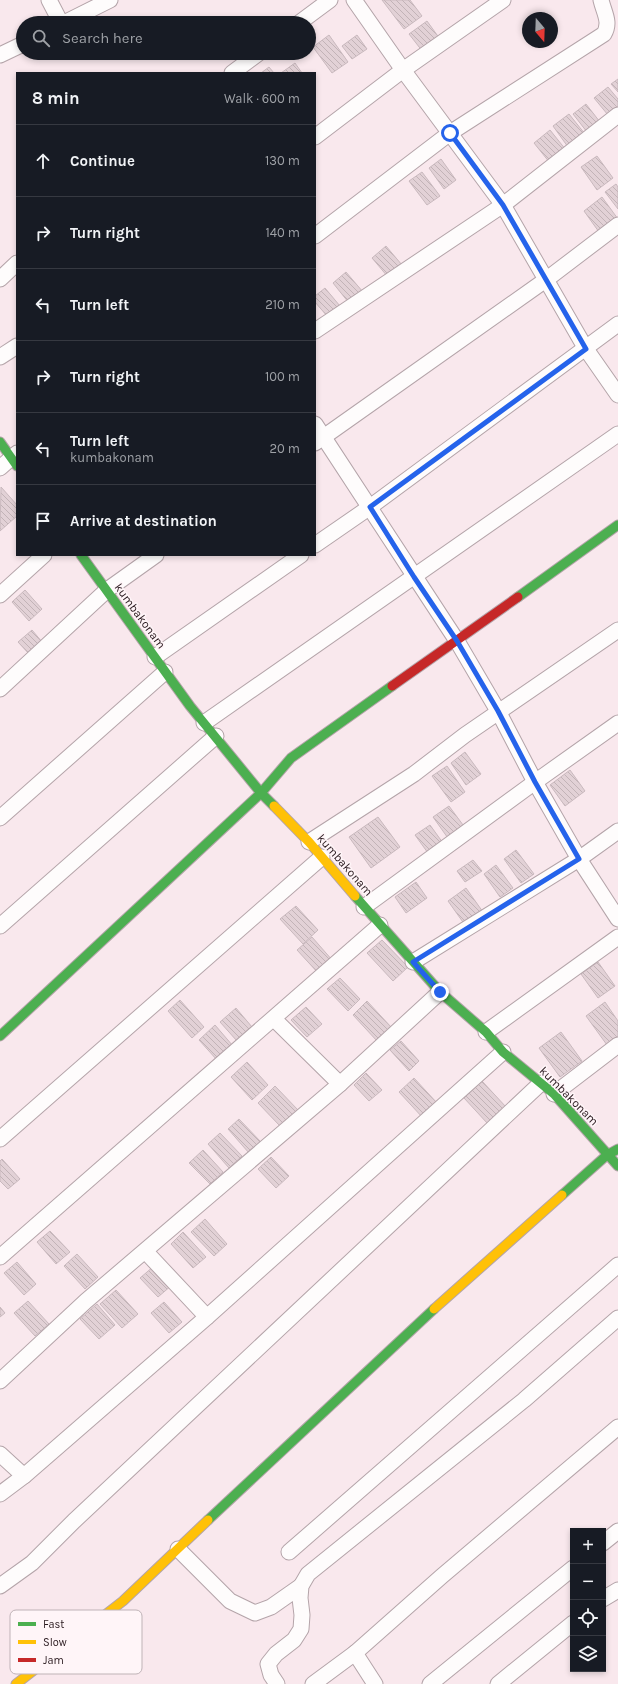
<!DOCTYPE html>
<meta charset="utf-8">
<style>
body{margin:0;font-family:Karla,sans-serif;background:#20242c;color:#f1f3f6}
.controls{position:absolute;right:12px;bottom:12px;display:grid;overflow:hidden;border-radius:0px;box-shadow:0 2px 6px #0003}
.controls button{width:36px;height:36px;display:grid;place-items:center;padding:0;border:0;border-bottom:1px solid #363941;background:#171b24;color:#f1f3f6;font:20px sans-serif}
.compass{position:absolute;left:522px;top:12px;width:36px;height:36px;border-radius:50%;background:#171b24;box-shadow:0 2px 6px #0003;rotate:161deg}
.stop{position:absolute;width:12px;height:12px;margin:-9px;border:3px solid #2563eb;border-radius:50%;background:#fff}
.stop.end{background:#2563eb;border-color:#fff;box-shadow:0 1px 4px #0008}
.list{margin:0;padding:0;list-style:none}
h2{display:flex;justify-content:space-between;align-items:center;height:52px;margin:0;padding:0 16px;font-size:17px}
h2 small{font-size:13px;font-weight:400;color:#9ea1a6}
.list li{display:grid;grid-template-columns:26px 1fr auto;gap:12px;align-items:center;box-sizing:border-box;height:72px;padding:0 16px;border-top:1px solid #363941}
.list b{display:block;font-size:15px;white-space:nowrap}
.list p{margin:0;font-size:13px;white-space:nowrap;color:#9ea1a6}
.list em{font-size:13px;font-style:normal;color:#9ea1a6}
.icon{flex:none;width:22px;height:22px;fill:none;stroke:currentColor;stroke-width:2;stroke-linecap:round;stroke-linejoin:round}
.map{position:relative;flex:none;width:618px;height:1684px;overflow:hidden}
.search{position:absolute;background:#171b24;box-shadow:0 2px 6px #0003;left:16px;top:16px;width:300px;height:44px;display:flex;align-items:center;gap:10px;box-sizing:border-box;padding:0 14px;border-radius:22px;color:#9ea1a6;font-size:15px}
.panel{position:absolute;background:#171b24;box-shadow:0 2px 6px #0003;left:16px;top:72px;width:300px;height:484px;border-radius:0px}
.map>svg:first-child{display:block}
.building{fill:url(#building-back-hatch);stroke:#c9b9be}
.lines{fill:none;stroke-linecap:round;stroke-linejoin:round}
.street-casing{stroke:#b4a4a9;stroke-width:17}
.fast-casing{stroke:#b4a4a9;stroke-width:11}
.slow-casing{stroke:#b4a4a9;stroke-width:11}
.jam-casing{stroke:#b4a4a9;stroke-width:11}
.street{stroke:#fefcfc;stroke-width:15}
.fast{stroke:#4caf50;stroke-width:9}
.slow{stroke:#ffc107;stroke-width:9}
.jam{stroke:#c62828;stroke-width:9}
.route{stroke:#2563eb;stroke-width:5}
.labels{text-anchor:middle;dominant-baseline:central;stroke-width:3;stroke-linejoin:round;paint-order:stroke}
.street-label{font-size:12px;fill:#29191e;stroke:#fff5f8}
.key{fill:#fff5f8;stroke:#bfb3b7;stroke-width:1}
.key-label{font-size:11px;fill:#29191e}
</style>
<div class="map">
<svg width="618" height="1684" viewBox="0 0 618 1684">
<defs>
<pattern id="building-back-hatch" width="6" height="6" patternUnits="userSpaceOnUse"><rect width="6" height="6" fill="#e2d1d6"/><path d="M-1 5l2 2M0 0l6 6M5-1l2 2" fill="none" stroke="#c2b3b7"/></pattern>
</defs>
<rect width="100%" height="100%" fill="#f9e8ed"/>
<g class="building">
<polygon points="382,0 410,0 422,16 404,29"/>
<polygon points="427,21 440,39 423,52 409,34"/>
<polygon points="329,35 348,62 332,73 313,47"/>
<polygon points="357,35 367,49 352,59 342,46"/>
<polygon points="295,63 302,73 281,73"/>
<polygon points="269,67 274,73 261,73"/>
<polygon points="618,79 618,92 611,84"/>
<polygon points="608,87 618,99 618,107 608,115 594,98"/>
<polygon points="586,104 600,122 587,132 573,114"/>
<polygon points="569,114 585,134 568,147 553,126"/>
<polygon points="550,130 566,150 550,163 534,143"/>
<polygon points="597,156 613,178 597,190 581,167"/>
<polygon points="441,159 456,180 444,189 429,168"/>
<polygon points="422,172 440,196 427,205 409,181"/>
<polygon points="616,184 618,187 618,209 605,192"/>
<polygon points="602,197 618,219 599,232 584,211"/>
<polygon points="386,246 402,265 388,277 372,258"/>
<polygon points="346,272 363,292 349,303 333,283"/>
<polygon points="325,288 340,306 327,316 315,302 315,296"/>
<polygon points="1,487 17,505 17,516 0,531"/>
<polygon points="25,590 42,609 29,621 12,602"/>
<polygon points="32,630 43,643 30,655 18,642"/>
<polygon points="465,752 481,774 466,785 451,763"/>
<polygon points="447,766 465,792 451,802 432,776"/>
<polygon points="570,770 585,791 565,806 550,785"/>
<polygon points="449,806 466,829 450,841 433,817"/>
<polygon points="378,817 400,847 371,868 349,837"/>
<polygon points="430,825 443,843 428,853 415,835"/>
<polygon points="516,850 534,874 521,883 504,859"/>
<polygon points="473,860 482,871 465,882 457,871"/>
<polygon points="496,865 513,888 500,897 484,874"/>
<polygon points="416,882 427,898 406,913 395,897"/>
<polygon points="466,888 483,912 465,925 448,901"/>
<polygon points="296,906 318,930 303,944 280,919"/>
<polygon points="312,937 333,961 319,974 297,950"/>
<polygon points="382,940 408,967 393,981 367,953"/>
<polygon points="598,962 615,986 598,998 581,974"/>
<polygon points="340,978 360,999 348,1011 327,989"/>
<polygon points="180,1000 204,1027 192,1038 168,1011"/>
<polygon points="367,1001 392,1028 377,1041 353,1015"/>
<polygon points="605,1002 618,1021 618,1037 607,1045 586,1016"/>
<polygon points="306,1007 322,1024 307,1037 291,1020"/>
<polygon points="236,1008 252,1027 237,1041 220,1022"/>
<polygon points="215,1025 233,1046 217,1060 199,1040"/>
<polygon points="561,1032 582,1061 560,1077 539,1048"/>
<polygon points="401,1041 419,1061 409,1071 390,1050"/>
<polygon points="247,1062 268,1085 252,1100 231,1077"/>
<polygon points="366,1073 382,1090 369,1101 354,1085"/>
<polygon points="414,1078 438,1104 423,1118 399,1092"/>
<polygon points="482,1081 506,1107 488,1124 464,1098"/>
<polygon points="275,1086 298,1110 280,1126 258,1103"/>
<polygon points="239,1119 261,1142 249,1153 228,1129"/>
<polygon points="220,1133 242,1156 229,1168 208,1144"/>
<polygon points="203,1150 223,1172 210,1184 189,1163"/>
<polygon points="271,1157 289,1176 276,1188 258,1169"/>
<polygon points="2,1159 20,1179 8,1189 0,1181 0,1161"/>
<polygon points="205,1219 227,1244 214,1256 191,1232"/>
<polygon points="50,1231 70,1252 56,1264 37,1242"/>
<polygon points="183,1232 206,1257 193,1268 171,1244"/>
<polygon points="77,1254 98,1277 85,1289 64,1266"/>
<polygon points="17,1262 36,1284 24,1295 4,1273"/>
<polygon points="154,1266 172,1285 158,1297 140,1278"/>
<polygon points="116,1290 138,1314 122,1328 100,1304"/>
<polygon points="28,1301 49,1324 35,1336 14,1313"/>
<polygon points="164,1302 182,1322 169,1333 151,1313"/>
<polygon points="97,1304 115,1325 99,1339 80,1319"/>
<polygon points="0,1307 5,1313 0,1317"/>
</g>
<g class="lines">
<g class="street-casing">
<g id="street">
<polyline points="49,0 61,23"/>
<polyline points="354,0 403,70 503,205 586,349 618,395"/>
<polyline points="64,23 110,0"/>
<polyline points="299,23 330,0"/>
<polyline points="0,55 23,44"/>
<polyline points="232,73 259,53"/>
<polyline points="315,137 403,70 503,0"/>
<path d="M 315,236 L 450,133 L 604,34 C 611,22 604,13 601,0"/>
<polyline points="0,279 17,263"/>
<polyline points="315,331 503,205 618,115"/>
<polyline points="0,357 17,346"/>
<polyline points="315,424 457,641 498,711 535,782 579,859 618,919"/>
<polyline points="315,443 547,279 618,225"/>
<polyline points="0,468 17,453"/>
<polyline points="315,545 370,507 618,324"/>
<polyline points="0,595 44,555"/>
<polyline points="155,657 301,555"/>
<polyline points="0,689 107,590 156,555"/>
<polyline points="204,723 618,434"/>
<polyline points="0,818 165,672"/>
<polyline points="309,842 414,774 465,735 618,630"/>
<polyline points="364,907 535,782 618,723"/>
<polyline points="0,926 216,736"/>
<polyline points="413,962 579,859 618,831"/>
<polyline points="274,1019 340,1084"/>
<polyline points="486,1032 618,937"/>
<polyline points="554,1094 618,1045"/>
<polyline points="0,1139 322,857"/>
<polyline points="146,1252 207,1317"/>
<polyline points="0,1257 380,925"/>
<polyline points="0,1381 86,1301 340,1084 440,992"/>
<polyline points="0,1454 24,1476"/>
<polyline points="0,1494 24,1476 207,1317 503,1052"/>
<polyline points="603,1543 618,1531"/>
<polyline points="178,1549 230,1601 255,1613 271,1607 301,1586"/>
<polyline points="289,1552 618,1265"/>
<polyline points="0,1586 32,1563 74,1521 541,1083"/>
<polyline points="603,1599 618,1590"/>
<polyline points="355,1653 375,1684"/>
<polyline points="277,1684 271,1675 268,1664 276,1654 294,1640 301,1629 302,1615 300,1598 301,1586 308,1574 524,1400 618,1318"/>
<polyline points="313,1684 355,1653 442,1576 618,1427"/>
<polyline points="430,1684 573,1568"/>
<polyline points="498,1684 573,1623"/>
</g>
</g>
<g class="fast-casing">
<g id="fast">
<polyline points="0,442 17,466"/>
<polyline points="81,555 190,706 261,793 274,806"/>
<polyline points="518,597 618,525"/>
<polyline points="355,896 440,992 486,1032 503,1052 554,1094 618,1166"/>
<polyline points="0,1036 261,793 291,758 392,686"/>
<polyline points="562,1195 607,1155 618,1149"/>
<polyline points="208,1520 434,1309"/>
</g>
</g>
<g class="slow-casing">
<g id="slow">
<polyline points="274,806 309,842 355,896"/>
<polyline points="434,1309 562,1195"/>
<polyline points="16,1684 123,1601 208,1520"/>
</g>
</g>
<g class="jam-casing">
<polyline id="jam" points="392,686 518,597"/>
</g>
<use href="#street" class="street"/>
<use href="#fast" class="fast"/>
<use href="#slow" class="slow"/>
<use href="#jam" class="jam"/>
</g>
<g class="lines">
<polyline class="route" points="440,992 413,962 579,859 535,782 498,711 457,641 414,577 370,507 586,349 503,205 450,133"/>
</g>
<g class="labels">
<g class="street-label">
<text transform="translate(140 616) rotate(54)">kumbakonam</text>
<text transform="translate(345 865) rotate(49)">kumbakonam</text>
<text transform="translate(569 1096) rotate(45)">kumbakonam</text>
</g>
</g>
<rect x="10" y="1610" width="132" height="64" rx="6" class="key"/>
<rect x="18" y="1622" width="18" height="4" fill="#4caf50"/>
<rect x="18" y="1640" width="18" height="4" fill="#ffc107"/>
<rect x="18" y="1658" width="18" height="4" fill="#c62828"/>
<g class="key-label">
<text x="43" y="1628">Fast</text>
<text x="43" y="1646">Slow</text>
<text x="43" y="1664">Jam</text>
</g>
</svg>
<div class="controls">
<button>+</button>
<button>−</button>
<button><svg class="icon" aria-label="locate" viewBox="0 0 24 24"><circle cx="12" cy="12" r="6"/><path d="M12 2v4M12 18v4M2 12h4M18 12h4"/></svg></button>
<button><svg class="icon" aria-label="layers" viewBox="0 0 24 24"><path d="M12 4l9 5-9 5-9-5zM3 14l9 5 9-5"/></svg></button>
</div>
<svg class="compass" viewBox="-18 -18 36 36"><path d="M0-13l5 13h-10z" fill="#e53935"/><path d="M0 13l5-13h-10z" fill="#9ea1a6"/></svg>
<div class="stop" style="left:450px;top:133px"></div>
<div class="stop end" style="left:440px;top:992px"></div>
<div class="search"><svg class="icon" aria-label="search" viewBox="0 0 24 24"><circle cx="10" cy="10" r="6"/><path d="M15 15l6 6"/></svg>Search here</div>
<section class="panel">
<h2>8 min<small>Walk · 600 m</small></h2>
<ul class="list">
<li><svg class="icon" aria-label="ahead" viewBox="0 0 24 24"><path d="M12 20V5M6 11l6-6 6 6"/></svg><div><b>Continue</b></div><em>130 m</em></li>
<li><svg class="icon" aria-label="right" viewBox="0 0 24 24"><path d="M7 20v-9h11M14 6l5 5-5 5"/></svg><div><b>Turn right</b></div><em>140 m</em></li>
<li><svg class="icon" aria-label="left" viewBox="0 0 24 24"><path d="M17 20v-9H6M10 6l-5 5 5 5"/></svg><div><b>Turn left</b></div><em>210 m</em></li>
<li><svg class="icon" aria-label="right" viewBox="0 0 24 24"><path d="M7 20v-9h11M14 6l5 5-5 5"/></svg><div><b>Turn right</b></div><em>100 m</em></li>
<li><svg class="icon" aria-label="left" viewBox="0 0 24 24"><path d="M17 20v-9H6M10 6l-5 5 5 5"/></svg><div><b>Turn left</b><p>kumbakonam</p></div><em>20 m</em></li>
<li><svg class="icon" aria-label="arrive" viewBox="0 0 24 24"><path d="M6 21V4h12l-3 4 3 4H6"/></svg><div><b>Arrive at destination</b></div></li>
</ul>
</section>
</div>
